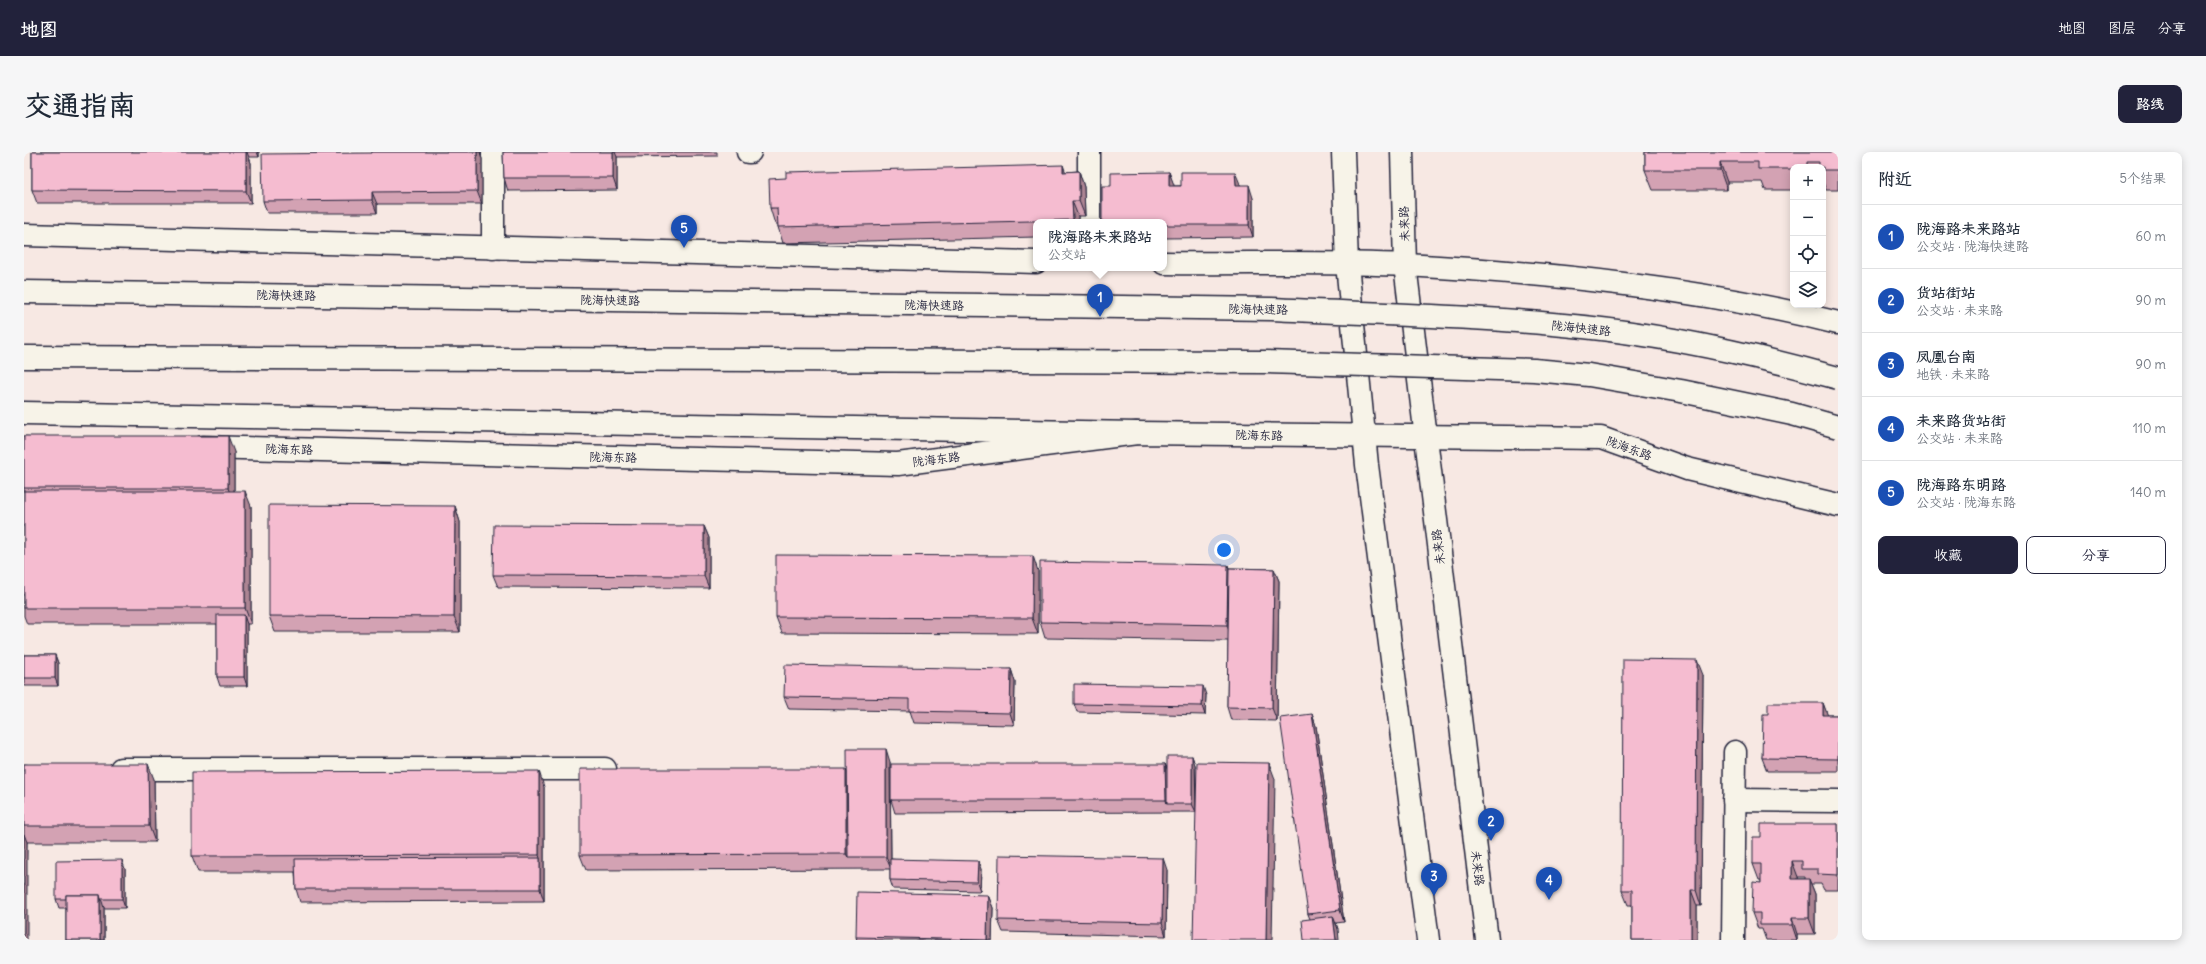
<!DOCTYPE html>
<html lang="zh">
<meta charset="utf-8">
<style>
body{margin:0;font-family:Delius,"LXGW WenKai TC",sans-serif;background:#f6f6f7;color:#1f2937}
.controls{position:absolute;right:12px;top:12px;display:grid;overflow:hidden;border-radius:8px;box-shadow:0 2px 10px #0003}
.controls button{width:36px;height:36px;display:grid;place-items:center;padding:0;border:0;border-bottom:1px solid #e0e1e3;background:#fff;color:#1f2937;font:20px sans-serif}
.you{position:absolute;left:1200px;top:398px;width:14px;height:14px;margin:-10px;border:3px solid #fff;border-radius:50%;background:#1a73e8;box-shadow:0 0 0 6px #1a73e833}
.badge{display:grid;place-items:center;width:26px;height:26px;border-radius:50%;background:#22223b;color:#fff;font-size:13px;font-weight:700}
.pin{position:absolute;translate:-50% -33px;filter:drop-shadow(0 1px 2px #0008)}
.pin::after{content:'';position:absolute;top:21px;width:14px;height:12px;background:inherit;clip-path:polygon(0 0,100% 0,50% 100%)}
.popup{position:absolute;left:1009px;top:67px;width:134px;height:52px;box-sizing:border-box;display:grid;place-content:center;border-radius:8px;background:#fff;filter:drop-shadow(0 1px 3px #0005);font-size:13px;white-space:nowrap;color:#747a83}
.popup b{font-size:15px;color:#1f2937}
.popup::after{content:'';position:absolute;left:50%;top:100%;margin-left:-8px;border:8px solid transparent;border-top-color:#fff}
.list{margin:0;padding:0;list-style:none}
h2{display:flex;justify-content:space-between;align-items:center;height:52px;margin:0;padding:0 16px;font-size:17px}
h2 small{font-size:13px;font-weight:400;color:#747a83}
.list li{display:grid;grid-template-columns:26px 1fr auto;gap:12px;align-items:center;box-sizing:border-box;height:64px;padding:0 16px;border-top:1px solid #e0e1e3}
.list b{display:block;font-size:15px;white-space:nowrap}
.list p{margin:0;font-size:13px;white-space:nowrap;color:#747a83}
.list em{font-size:13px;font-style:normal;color:#747a83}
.actions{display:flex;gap:8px;padding:12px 16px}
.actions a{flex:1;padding:9px 0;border:1px solid #22223b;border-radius:8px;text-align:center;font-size:14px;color:#22223b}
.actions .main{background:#22223b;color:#fff}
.icon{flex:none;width:22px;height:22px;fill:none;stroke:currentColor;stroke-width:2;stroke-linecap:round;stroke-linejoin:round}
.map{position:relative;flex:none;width:1814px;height:788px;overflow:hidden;border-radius:8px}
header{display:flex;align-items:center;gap:24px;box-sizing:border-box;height:56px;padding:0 20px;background:#22223b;color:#fff}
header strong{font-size:19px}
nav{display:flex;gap:22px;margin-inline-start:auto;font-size:14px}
.intro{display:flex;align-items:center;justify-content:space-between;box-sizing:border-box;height:96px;padding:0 24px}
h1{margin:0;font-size:28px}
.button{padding:10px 18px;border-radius:8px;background:#22223b;color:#fff;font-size:14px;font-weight:700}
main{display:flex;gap:24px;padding:0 24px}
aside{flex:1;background:#fff;border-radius:8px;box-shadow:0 2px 10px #0003}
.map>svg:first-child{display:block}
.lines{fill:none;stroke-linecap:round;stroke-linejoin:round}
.minor-casing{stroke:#22223b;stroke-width:25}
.major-casing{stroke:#22223b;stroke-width:25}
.highway-casing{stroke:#22223b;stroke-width:25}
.minor{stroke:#f7f3e8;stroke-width:22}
.major{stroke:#f7f3e8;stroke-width:22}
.highway{stroke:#f7f3e8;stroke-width:22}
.highway-bridge-casing{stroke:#22223b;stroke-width:25;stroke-linecap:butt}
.highway-bridge{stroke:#f7f3e8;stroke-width:22}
.wall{fill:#d3a2b3;stroke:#22223b;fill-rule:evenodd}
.shaded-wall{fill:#ac8492;stroke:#22223b}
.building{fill:#f5bcd0;stroke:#22223b}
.labels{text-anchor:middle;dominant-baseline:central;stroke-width:4;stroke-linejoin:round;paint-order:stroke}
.street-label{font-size:12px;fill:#22223b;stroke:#f7f3e8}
</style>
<header>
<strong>地图</strong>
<nav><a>地图</a><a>图层</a><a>分享</a></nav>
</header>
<div class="intro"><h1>交通指南</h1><a class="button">路线</a></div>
<main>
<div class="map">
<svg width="1814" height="788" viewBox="0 0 1814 788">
<rect width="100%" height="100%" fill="#f7e8e3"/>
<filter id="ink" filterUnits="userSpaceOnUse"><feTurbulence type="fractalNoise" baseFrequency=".025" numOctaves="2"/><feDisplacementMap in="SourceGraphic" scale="8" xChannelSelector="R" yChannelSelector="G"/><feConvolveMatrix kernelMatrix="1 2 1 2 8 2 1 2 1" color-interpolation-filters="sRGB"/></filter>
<g filter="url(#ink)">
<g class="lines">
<g class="minor-casing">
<g id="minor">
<polyline points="469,0 469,96"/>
<polyline points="724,0 726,0"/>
<polyline points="1065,70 1065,0"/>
<polyline points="0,83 1012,110"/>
<path d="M 1140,111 C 1220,112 1302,109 1382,113 C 1527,121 1673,136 1814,171"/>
<polyline points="179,295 874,312 1113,281 1577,286 1663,317 1814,353"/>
<polyline points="97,617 581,617"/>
<polyline points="1710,648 1814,649"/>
<polyline points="1709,788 1711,600"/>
</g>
</g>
<g class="major-casing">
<g id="major">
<polyline points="1319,0 1323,112 1343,313 1404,788"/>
<polyline points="1378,0 1381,113 1463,788"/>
</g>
</g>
<g class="highway-casing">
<polyline id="highway" points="0,261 1113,281"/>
</g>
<use href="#minor" class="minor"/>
<use href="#major" class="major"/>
<use href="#highway" class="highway"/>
<g class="highway-bridge-casing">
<g id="highway-bridge">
<path d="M 0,140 L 1247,157 C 1351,162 1456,164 1560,175 C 1646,184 1731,203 1814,226"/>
<polyline points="0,205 1241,210 1510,218 1565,223 1657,239 1768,262 1814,275"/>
</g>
</g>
<use href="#highway-bridge" class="highway-bridge"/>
</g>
<g class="wall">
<polygon points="8,0 235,0 235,5 225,5 227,11 227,51 13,51 8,38"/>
<polygon points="348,0 456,0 458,7 458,52 353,52 353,61 243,61 239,49 348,1"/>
<polygon points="479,0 693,0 693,4 593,5 593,38 484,39 480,26"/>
<polygon points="1621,0 1814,0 1814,38 1802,38 1799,30 1799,15 1769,15 1769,38 1741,38 1738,30 1703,30 1703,38 1629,38 1621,18"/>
<polygon points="1055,19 1060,35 1061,64 1054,64 1054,70 1012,70 1012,85 759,91 754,75 754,72 751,72 746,56 1041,20"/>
<polygon points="1145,20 1150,34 1216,32 1216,33 1229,46 1229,85 1140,86 1140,70 1087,34"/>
<polygon points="0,284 210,300 210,339 227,354 227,472 223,472 223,534 196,534 193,525 193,472 3,472 0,464"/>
<polygon points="431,354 436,370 436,480 251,480 245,464"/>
<polygon points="680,374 685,386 685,436 474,435 469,423"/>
<polygon points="1205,416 1250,417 1255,429 1253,569 1207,568 1203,555 1204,489 1021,486 1016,470"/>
<polygon points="1014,419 1014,482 758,481 752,465"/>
<polygon points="0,503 31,503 34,511 34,534 0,534"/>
<polygon points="987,517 991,530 990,573 890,571 886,559 765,557 760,545"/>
<polygon points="1679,523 1677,754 1673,754 1673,788 1608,788 1608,753 1604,753 1598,738"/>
<polygon points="1182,543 1181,563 1053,560 1050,552"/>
<polygon points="1799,551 1803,563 1814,563 1814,619 1743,619 1738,606 1744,562"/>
<polygon points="1288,562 1292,574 1320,770 1312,771 1314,777 1286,767 1284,762"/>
<polygon points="1168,604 1171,613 1172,660 871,661 867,648 1141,612 1143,616"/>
<polygon points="866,610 867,707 957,717 956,739 869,737 866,728 866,717 562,718 556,703 823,620"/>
<polygon points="0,612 130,627 131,690 3,690 0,788"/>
<polygon points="520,635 520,749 276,750 272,737 271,720 174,720 168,704"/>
<path d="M 1814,672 L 1814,738 L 1800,738 L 1797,732 L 1787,732 L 1791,742 L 1791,782 L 1773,782 L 1773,788 L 1742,788 L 1738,777 L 1734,777 L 1728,761 L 1737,731 L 1737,728 L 1735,728 L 1729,712 L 1737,685 ZM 1774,725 L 1781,725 L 1781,727 L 1774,727 Z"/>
<polygon points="101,717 101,756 80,756 80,788 42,788 42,756 35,756 32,747"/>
<polygon points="1143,718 1142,784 979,780 974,768"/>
<polygon points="964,743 969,756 968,788 833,788 832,785"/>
</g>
<g class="shaded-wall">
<polygon points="222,0 223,0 227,11 227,51 222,39"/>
<polygon points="233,0 235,0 235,5"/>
<polygon points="453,0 456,0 458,7 458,52 453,39"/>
<polygon points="589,0 591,0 593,5 593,38 589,26"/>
<polygon points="1696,10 1703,30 1703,38 1696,18"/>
<polygon points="1039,13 1045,29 1039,20"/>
<polygon points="1055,19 1060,35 1061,64 1055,49"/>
<polygon points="1145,20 1150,33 1150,46 1145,34"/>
<polygon points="1211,20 1216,32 1216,46 1212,33"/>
<polygon points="1225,33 1229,46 1229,85 1225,73"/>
<polygon points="348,40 353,52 353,61 348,48"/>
<polygon points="1048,49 1054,64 1054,70 1049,70 1049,68"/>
<polygon points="204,284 210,300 210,352 204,336"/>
<polygon points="221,339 227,354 227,472 221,456"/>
<polygon points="431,354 436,370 436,480 430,465"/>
<polygon points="680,374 685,386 685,436 680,424"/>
<polygon points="1009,404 1014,419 1014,482 1008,466"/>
<polygon points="1204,413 1209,428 1208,489 1203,473"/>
<polygon points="1250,417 1255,429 1253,569 1248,556"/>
<polygon points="220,463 223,472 223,534 220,525"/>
<polygon points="31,503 34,511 34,534 31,526"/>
<polygon points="1673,508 1679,523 1677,754 1672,738"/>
<polygon points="987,517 991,530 990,573 986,561"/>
<polygon points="1179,534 1182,543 1181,563 1178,554"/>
<polygon points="1799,551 1804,564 1799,563"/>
<polygon points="1288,562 1292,574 1320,770 1316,758"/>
<polygon points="862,597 866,610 867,717 862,705"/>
<polygon points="1168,604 1171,613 1172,660 1168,652"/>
<polygon points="1245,611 1251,627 1248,788 1242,788"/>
<polygon points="124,612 130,627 131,690 125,674"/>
<polygon points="1141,612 1146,624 1143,652 1142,648"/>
<polygon points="822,617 828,633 824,705 822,702"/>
<polygon points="515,619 520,635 520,749 516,737 516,706 515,703"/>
<polygon points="0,682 3,690 3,788 0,788"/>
<polygon points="1139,706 1143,718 1142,784 1138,771"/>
<polygon points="98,708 101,717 101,756 98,747"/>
<polygon points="954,709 957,717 956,739 953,730"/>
<polygon points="1768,709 1774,725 1774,742 1768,727"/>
<polygon points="1785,727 1791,742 1791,782 1785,766"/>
<polygon points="1667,738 1673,754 1673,788 1667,788"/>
<polygon points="76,743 80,756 80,788 76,788"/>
<polygon points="964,743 969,756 968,788 963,788"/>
<polygon points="1309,764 1314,777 1315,788 1312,788"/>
<polygon points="1768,766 1773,782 1773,788 1768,773"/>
</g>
<g class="building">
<polygon points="8,0 222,0 222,39 8,38"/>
<polygon points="348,0 453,0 453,39 348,40 348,48 239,49 238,2 348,1"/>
<polygon points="479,0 589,0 589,26 480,26"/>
<polygon points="1621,0 1814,0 1814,18 1799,18 1799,15 1795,15 1795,10 1783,10 1783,15 1769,15 1769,17 1734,17 1734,10 1696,10 1696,18 1621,18"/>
<polygon points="1039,13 1039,20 1055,19 1055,49 1048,49 1049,68 754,75 753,56 746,56 745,27 762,26 762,20"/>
<polygon points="1145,20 1145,34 1157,34 1157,20 1211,20 1212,33 1225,33 1225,73 1140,73 1140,70 1078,70 1078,34 1087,34 1087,21"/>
<rect x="0" y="284" width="204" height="52"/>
<rect x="0" y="339" width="221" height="117"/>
<polygon points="245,353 431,354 430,465 245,464"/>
<polygon points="470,373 680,374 680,424 469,423"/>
<polygon points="752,403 1009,404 1008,466 752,465"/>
<polygon points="1016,410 1204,413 1203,473 1016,470"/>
<polygon points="1205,416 1250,417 1248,556 1203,555"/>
<rect x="193" y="463" width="27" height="62"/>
<rect x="0" y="503" width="31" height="23"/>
<polygon points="1599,507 1673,508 1672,738 1667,738 1667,788 1608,788 1608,738 1598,738"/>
<polygon points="761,513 987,517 986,561 885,559 885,547 760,545"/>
<polygon points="1050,532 1179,534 1178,554 1050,552"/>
<polygon points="1744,551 1799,551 1799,563 1814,563 1814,607 1738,606 1739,562 1744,562"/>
<polygon points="1288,562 1316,758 1284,762 1256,566"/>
<polygon points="823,597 862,597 862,705 824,705"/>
<rect x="1143" y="604" width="25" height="48"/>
<polygon points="1173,610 1245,611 1242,788 1169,788"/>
<polygon points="0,612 124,612 125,674 0,674"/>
<polygon points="867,612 1141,612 1142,648 867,648"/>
<polygon points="556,617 822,617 822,702 556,703"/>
<polygon points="515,619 515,703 168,704 168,620"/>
<polygon points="1737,672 1814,672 1814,723 1794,722 1794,717 1778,717 1778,709 1768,709 1768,727 1785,727 1785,766 1768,766 1768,773 1736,773 1736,761 1728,761 1729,730 1737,731 1737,712 1729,712 1729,685 1737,685"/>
<polygon points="975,703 1139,706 1138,771 974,768"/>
<polygon points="516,706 516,737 272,737 271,707"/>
<polygon points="866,707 954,709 953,730 866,728"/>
<polygon points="98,708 98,747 77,747 76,743 42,743 42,747 32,747 32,709"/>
<polygon points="833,740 964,743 963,788 832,785"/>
<rect x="42" y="743" width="34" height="45"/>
<polygon points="1309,764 1312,788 1280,788 1278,768"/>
</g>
</g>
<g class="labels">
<g class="street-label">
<text transform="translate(1380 72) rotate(-92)">未来路</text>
<text transform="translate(262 143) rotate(1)">陇海快速路</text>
<text transform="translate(586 148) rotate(1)">陇海快速路</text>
<text transform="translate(910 153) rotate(1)">陇海快速路</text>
<text transform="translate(1234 157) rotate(1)">陇海快速路</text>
<text transform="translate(1557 176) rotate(6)">陇海快速路</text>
<text transform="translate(1235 283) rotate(1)">陇海东路</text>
<text transform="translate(1605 296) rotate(20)">陇海东路</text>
<text transform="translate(265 297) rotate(1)">陇海东路</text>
<text transform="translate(589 305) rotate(1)">陇海东路</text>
<text transform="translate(912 307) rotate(-7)">陇海东路</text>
<text transform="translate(1414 395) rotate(-97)">未来路</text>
<text transform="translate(1454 716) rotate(83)">未来路</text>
</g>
</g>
</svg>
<div class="controls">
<button>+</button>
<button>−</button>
<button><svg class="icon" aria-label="locate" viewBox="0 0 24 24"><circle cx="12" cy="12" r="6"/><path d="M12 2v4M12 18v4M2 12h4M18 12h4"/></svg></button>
<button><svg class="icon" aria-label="layers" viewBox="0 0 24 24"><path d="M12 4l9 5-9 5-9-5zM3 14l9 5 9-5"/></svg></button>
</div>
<div class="you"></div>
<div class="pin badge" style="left:1076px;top:165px;background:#1a4fb4">1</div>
<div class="popup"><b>陇海路未来路站</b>公交站</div>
<div class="pin badge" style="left:1467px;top:689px;background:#1a4fb4">2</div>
<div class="pin badge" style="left:1410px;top:744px;background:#1a4fb4">3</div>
<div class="pin badge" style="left:1525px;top:748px;background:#1a4fb4">4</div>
<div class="pin badge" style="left:660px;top:96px;background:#1a4fb4">5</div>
</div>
<aside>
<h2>附近<small>5个结果</small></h2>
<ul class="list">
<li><span class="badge" style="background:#1a4fb4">1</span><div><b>陇海路未来路站</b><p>公交站 · 陇海快速路</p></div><em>60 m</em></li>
<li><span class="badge" style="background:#1a4fb4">2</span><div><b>货站街站</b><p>公交站 · 未来路</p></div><em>90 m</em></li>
<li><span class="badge" style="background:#1a4fb4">3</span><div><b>凤凰台南</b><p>地铁 · 未来路</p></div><em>90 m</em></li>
<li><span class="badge" style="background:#1a4fb4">4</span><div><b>未来路货站街</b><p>公交站 · 未来路</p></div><em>110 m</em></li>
<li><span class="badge" style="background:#1a4fb4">5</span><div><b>陇海路东明路</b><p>公交站 · 陇海东路</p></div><em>140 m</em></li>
</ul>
<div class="actions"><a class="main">收藏</a><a>分享</a></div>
</aside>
</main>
